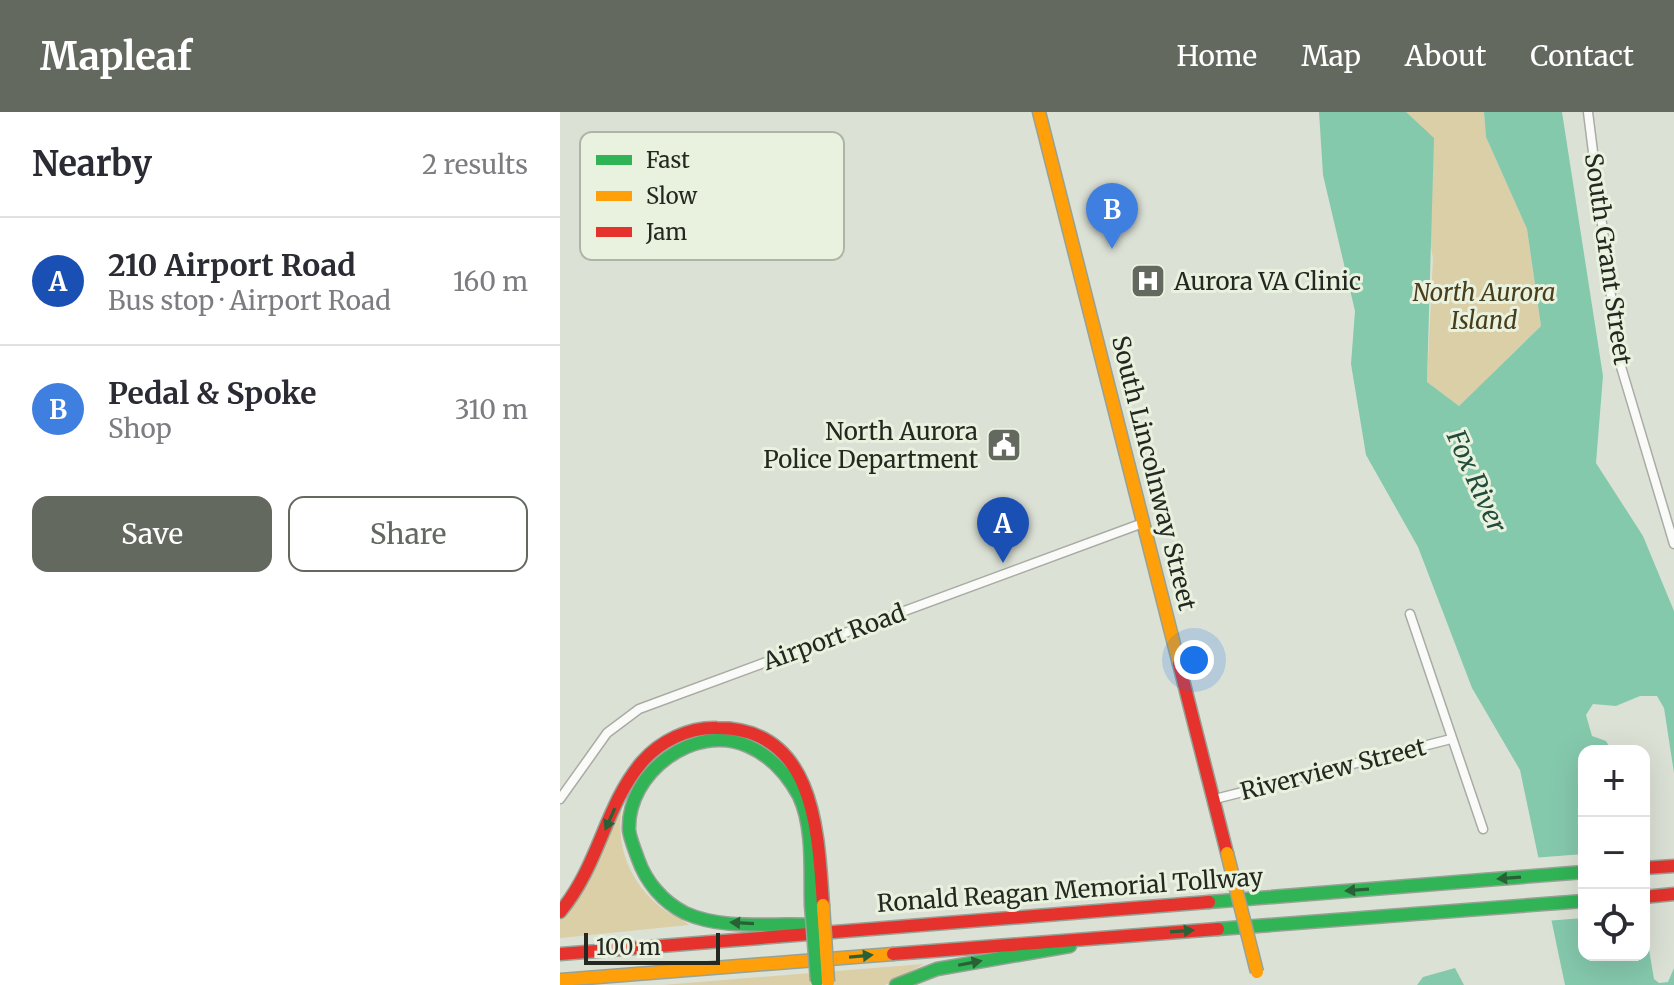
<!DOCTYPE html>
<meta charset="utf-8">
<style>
body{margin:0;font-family:Merriweather,serif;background:#f7f7f7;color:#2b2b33}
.controls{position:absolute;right:24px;bottom:24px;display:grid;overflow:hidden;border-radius:16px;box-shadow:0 8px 32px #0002}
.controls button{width:72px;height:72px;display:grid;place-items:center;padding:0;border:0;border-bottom:2px solid #e1e1e2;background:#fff;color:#2b2b33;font:40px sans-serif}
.scale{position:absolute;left:24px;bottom:20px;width:136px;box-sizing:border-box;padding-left:8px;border:4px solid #242821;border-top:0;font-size:22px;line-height:28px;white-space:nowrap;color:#242821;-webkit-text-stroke:6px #e9f2df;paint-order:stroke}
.you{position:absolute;left:634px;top:548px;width:28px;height:28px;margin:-20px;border:6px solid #fff;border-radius:50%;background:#1a73e8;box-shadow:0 0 0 12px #1a73e833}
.badge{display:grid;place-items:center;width:52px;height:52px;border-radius:50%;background:#646960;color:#fff;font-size:26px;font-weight:700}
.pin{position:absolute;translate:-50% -66px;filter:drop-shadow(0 2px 4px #0008)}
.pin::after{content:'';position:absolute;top:42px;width:28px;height:24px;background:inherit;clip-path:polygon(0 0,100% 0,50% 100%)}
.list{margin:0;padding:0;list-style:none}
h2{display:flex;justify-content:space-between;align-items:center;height:104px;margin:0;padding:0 32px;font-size:34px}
h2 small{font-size:26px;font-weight:400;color:#7c7c81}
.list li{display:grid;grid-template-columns:52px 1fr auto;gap:24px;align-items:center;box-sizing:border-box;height:128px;padding:0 32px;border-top:2px solid #e1e1e2}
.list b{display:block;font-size:30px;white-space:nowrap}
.list p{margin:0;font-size:26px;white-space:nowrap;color:#7c7c81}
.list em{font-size:26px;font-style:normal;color:#7c7c81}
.actions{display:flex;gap:16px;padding:24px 32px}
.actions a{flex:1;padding:18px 0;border:2px solid #646960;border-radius:16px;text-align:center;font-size:28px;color:#646960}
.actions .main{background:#646960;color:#fff}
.icon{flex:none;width:44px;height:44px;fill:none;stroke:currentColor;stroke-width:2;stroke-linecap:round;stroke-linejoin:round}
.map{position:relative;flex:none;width:1114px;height:873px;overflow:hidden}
header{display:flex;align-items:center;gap:48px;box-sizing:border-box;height:112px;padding:0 40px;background:#646960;color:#fff}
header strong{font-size:38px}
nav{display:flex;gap:44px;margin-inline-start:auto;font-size:28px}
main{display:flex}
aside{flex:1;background:#fff}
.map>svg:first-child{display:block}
.green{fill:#dacfa6}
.water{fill:#85c9ad}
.pier{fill:#dce1d6}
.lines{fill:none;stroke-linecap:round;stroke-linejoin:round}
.street-casing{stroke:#a8aca4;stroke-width:11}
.fast-casing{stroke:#96a295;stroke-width:15}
.slow-casing{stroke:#96a295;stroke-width:15}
.jam-casing{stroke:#96a295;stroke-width:15}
.street{stroke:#fafaf9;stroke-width:8}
.fast{stroke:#30b455;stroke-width:12}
.slow{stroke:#ff9f0a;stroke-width:12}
.jam{stroke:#e5322d;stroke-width:12}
.fast-bridge-casing{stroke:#96a295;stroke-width:15;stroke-linecap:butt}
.slow-bridge-casing{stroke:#96a295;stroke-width:15;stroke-linecap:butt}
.fast-bridge{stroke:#30b455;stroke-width:12}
.slow-bridge{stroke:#ff9f0a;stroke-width:12}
.oneway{fill:#296036}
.labels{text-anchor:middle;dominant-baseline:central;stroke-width:6;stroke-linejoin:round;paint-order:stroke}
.street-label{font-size:24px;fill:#242821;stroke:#e9f2df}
.poi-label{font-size:24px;fill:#242821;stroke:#e9f2df;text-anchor:start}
.park-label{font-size:24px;font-style:italic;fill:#4a3d1a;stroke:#e9f2df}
.water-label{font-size:26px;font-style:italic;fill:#224b3c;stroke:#e9f2df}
.key{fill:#e9f2df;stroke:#aeb5a6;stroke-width:2}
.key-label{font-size:22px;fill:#242821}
</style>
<header>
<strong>Mapleaf</strong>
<nav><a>Home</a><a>Map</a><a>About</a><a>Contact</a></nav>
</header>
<main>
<aside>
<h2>Nearby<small>2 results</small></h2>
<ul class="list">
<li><span class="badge" style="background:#1a4fb4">A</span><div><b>210 Airport Road</b><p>Bus stop · Airport Road</p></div><em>160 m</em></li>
<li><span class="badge" style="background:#3f7fe0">B</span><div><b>Pedal &amp; Spoke</b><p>Shop</p></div><em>310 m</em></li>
</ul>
<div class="actions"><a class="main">Save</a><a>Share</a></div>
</aside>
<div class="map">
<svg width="1114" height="873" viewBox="0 0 1114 873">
<rect width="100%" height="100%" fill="#dce1d6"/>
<g class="green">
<polygon points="846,0 924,0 926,25 967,117 981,214 899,294 867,270 873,146"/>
<path d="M 62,696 C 55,735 71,773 103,797 C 112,803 123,807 129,813 L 0,826 L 0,808 L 10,798 Z"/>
<polygon points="364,852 325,873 103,873"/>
</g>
<g class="water">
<polygon points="759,0 846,0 874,26 867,270 899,294 981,214 967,117 926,25 924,0 1002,0 1043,264 1036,351 1083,424 1114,499 1114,661 1104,596 1097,584 1080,584 1056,594 1033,592 1026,603 1032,624 1046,629 1052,639 1024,639 1024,843 1084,843 1084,808 1094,867 1099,871 1108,870 1114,856 1114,873 1005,873 960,658 912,576 858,435 806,343 791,252 795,199 763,63"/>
<polygon points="895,856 904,873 857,873 863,865"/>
</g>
<polygon class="pier" points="1024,742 1024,806 985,809 972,746"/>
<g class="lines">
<g class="street-casing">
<g id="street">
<polyline points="1028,0 1059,248 1114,432"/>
<polyline points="850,502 923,717"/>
<polyline points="0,687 47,621 79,597 583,411"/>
<polyline points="655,687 891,627"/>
</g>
</g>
<g class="fast-casing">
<g id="fast">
<polyline points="649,790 1024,760"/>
<path d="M 251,793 C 250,759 254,716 239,684 C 227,662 211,644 188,634 C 134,610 67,661 69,718 C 70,727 75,738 78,747 C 86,770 103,790 125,801 C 167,820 219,809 264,814"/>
<polyline points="658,817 1024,789"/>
<polyline points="336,873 377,857 510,834"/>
</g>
</g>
<g class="slow-casing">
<g id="slow">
<polyline points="479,0 619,552"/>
<polyline points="0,868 333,842"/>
</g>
</g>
<g class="jam-casing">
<g id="jam">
<polyline points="619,552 667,741"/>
<polyline points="1084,756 1114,754"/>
<polyline points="1084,785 1114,782"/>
<path d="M 0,800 C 39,754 45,693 82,650 C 100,629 129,615 157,616 C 256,616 258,721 263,793"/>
<polyline points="0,842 649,790"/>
<polyline points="333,842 658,817"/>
</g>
</g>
<use href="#street" class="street"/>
<use href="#fast" class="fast"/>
<use href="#slow" class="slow"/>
<use href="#jam" class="jam"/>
<g class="fast-bridge-casing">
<polyline id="fast-bridge" points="251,793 257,869"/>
</g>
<g class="slow-bridge-casing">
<g id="slow-bridge">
<polyline points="667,741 697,860"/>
<polyline points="263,793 268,870"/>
</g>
</g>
<use href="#fast-bridge" class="fast-bridge"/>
<use href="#slow-bridge" class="slow-bridge"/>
</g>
<defs><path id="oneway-solid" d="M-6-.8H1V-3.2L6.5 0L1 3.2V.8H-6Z" transform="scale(2)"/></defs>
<g class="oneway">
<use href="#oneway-solid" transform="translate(50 707) rotate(114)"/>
<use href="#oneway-solid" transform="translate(949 766) rotate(176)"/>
<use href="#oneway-solid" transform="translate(797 778) rotate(176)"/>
<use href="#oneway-solid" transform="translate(182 811) rotate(-177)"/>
<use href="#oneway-solid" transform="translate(622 819) rotate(-4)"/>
<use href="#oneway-solid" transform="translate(301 844) rotate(-5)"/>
<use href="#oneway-solid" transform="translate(410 851) rotate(-11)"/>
</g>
<defs>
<g id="hospital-square" transform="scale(1.8)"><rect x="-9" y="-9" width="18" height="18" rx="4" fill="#646960" stroke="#e9f2df"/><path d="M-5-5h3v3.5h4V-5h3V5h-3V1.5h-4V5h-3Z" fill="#fff"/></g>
<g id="civic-square" transform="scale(1.8)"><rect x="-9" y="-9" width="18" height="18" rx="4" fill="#646960" stroke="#e9f2df"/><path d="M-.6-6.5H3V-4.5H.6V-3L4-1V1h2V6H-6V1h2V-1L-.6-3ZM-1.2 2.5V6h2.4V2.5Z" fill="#fff"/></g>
</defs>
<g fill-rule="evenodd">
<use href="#hospital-square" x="588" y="169"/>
<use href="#civic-square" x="444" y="333"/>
</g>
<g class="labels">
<g class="street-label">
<text transform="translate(1048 147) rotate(82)">South Grant Street</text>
<text transform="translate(594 361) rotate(76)">South Lincolnway Street</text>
<text transform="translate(274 525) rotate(-20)">Airport Road</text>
<text transform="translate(773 657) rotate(-14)">Riverview Street</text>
<text transform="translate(510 778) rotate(-4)">Ronald Reagan Memorial Tollway</text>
</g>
<g class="poi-label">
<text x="614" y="169">Aurora VA Clinic</text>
<text x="418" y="319" text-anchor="end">North Aurora<tspan x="418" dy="28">Police Department</tspan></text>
</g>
<g class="park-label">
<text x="924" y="180">North Aurora<tspan x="924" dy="28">Island</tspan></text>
</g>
<g class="water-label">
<text transform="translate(917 369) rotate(66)">Fox River</text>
</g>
</g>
<rect x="20" y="20" width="264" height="128" rx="12" class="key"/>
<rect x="36" y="43" width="36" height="10" fill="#30b455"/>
<rect x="36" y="79" width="36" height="10" fill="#ff9f0a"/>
<rect x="36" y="115" width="36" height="10" fill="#e5322d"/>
<g class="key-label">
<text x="86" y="56">Fast</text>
<text x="86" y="92">Slow</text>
<text x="86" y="128">Jam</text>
</g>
</svg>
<div class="controls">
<button>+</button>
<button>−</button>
<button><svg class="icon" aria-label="locate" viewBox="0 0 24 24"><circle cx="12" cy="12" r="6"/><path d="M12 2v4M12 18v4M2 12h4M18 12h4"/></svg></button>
</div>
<div class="scale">100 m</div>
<div class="you"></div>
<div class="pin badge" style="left:443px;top:451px;background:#1a4fb4">A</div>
<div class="pin badge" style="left:552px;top:137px;background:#3f7fe0">B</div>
</div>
</main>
